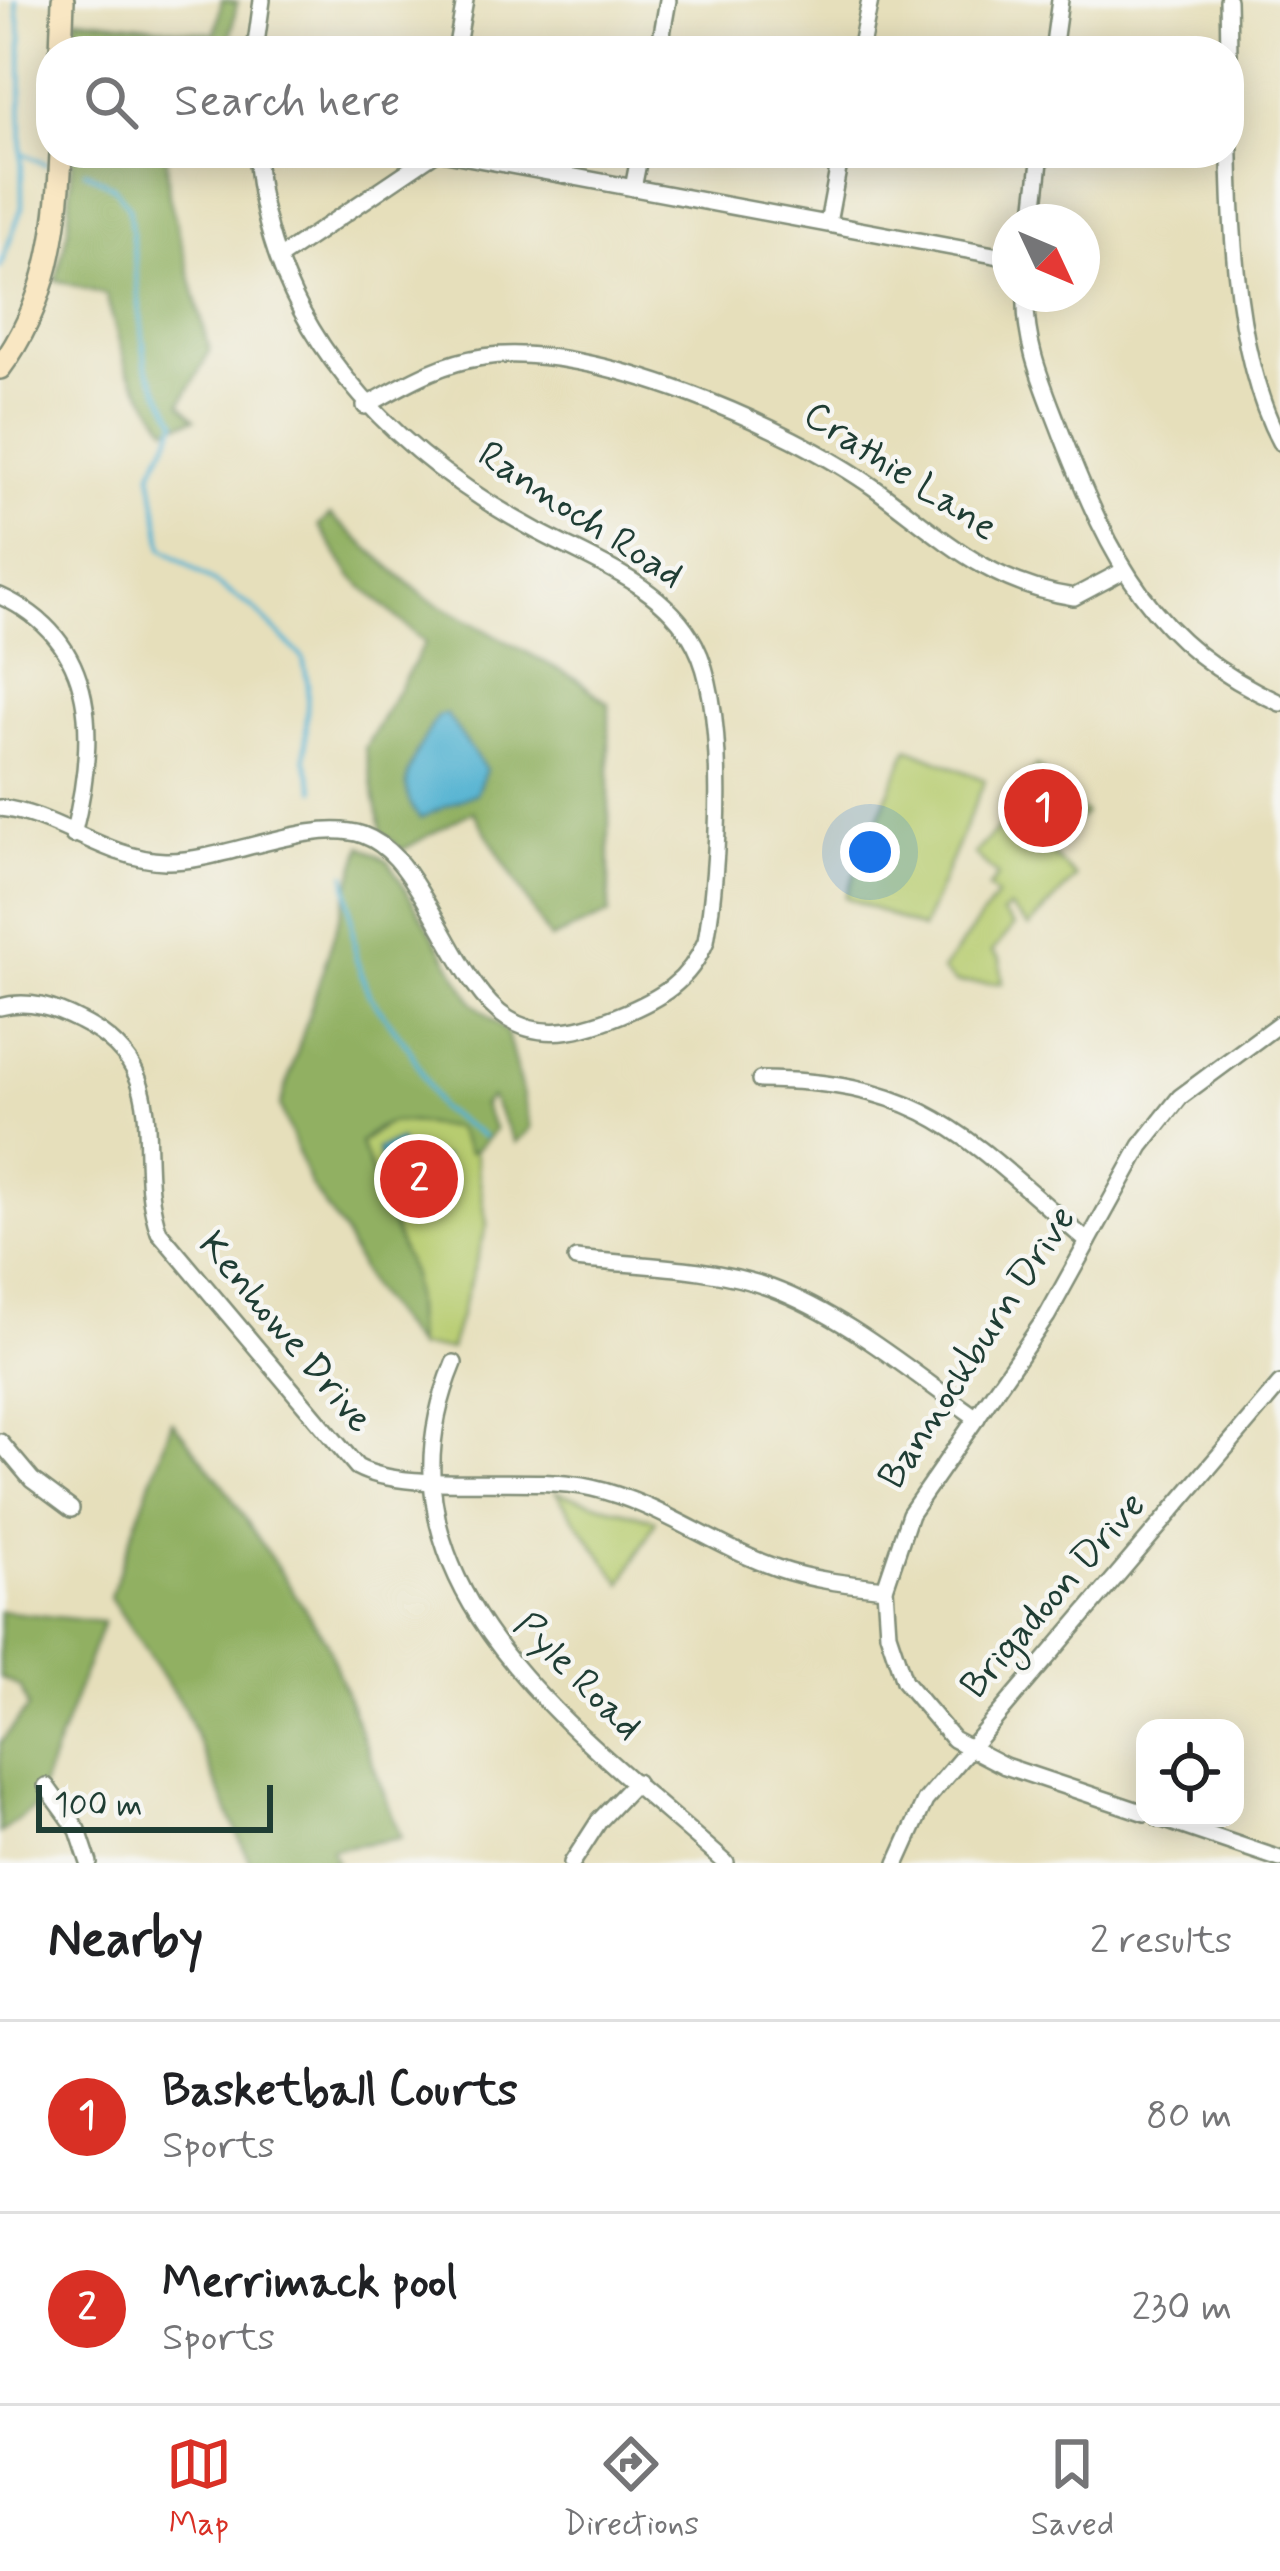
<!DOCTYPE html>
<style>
body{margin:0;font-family:Mynerve,sans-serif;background:#f6f6f6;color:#202124}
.controls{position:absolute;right:36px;bottom:36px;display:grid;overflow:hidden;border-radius:24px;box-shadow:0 6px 30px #0003}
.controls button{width:108px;height:108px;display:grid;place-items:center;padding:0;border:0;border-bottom:3px solid #e0e0e0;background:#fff;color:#202124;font:60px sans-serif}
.compass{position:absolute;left:992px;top:204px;width:108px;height:108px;border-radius:50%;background:#fff;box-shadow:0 6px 30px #0003;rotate:134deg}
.scale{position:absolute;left:36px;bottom:30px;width:237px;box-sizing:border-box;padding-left:12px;border:6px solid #1f3d34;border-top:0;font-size:33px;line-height:42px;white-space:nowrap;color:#1f3d34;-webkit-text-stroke:9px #f6f6f2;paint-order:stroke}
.you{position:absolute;left:870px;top:852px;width:42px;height:42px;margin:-30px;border:9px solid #fff;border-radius:50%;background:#1a73e8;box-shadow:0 0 0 18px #1a73e833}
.badge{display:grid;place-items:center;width:78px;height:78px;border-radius:50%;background:#d93025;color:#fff;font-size:39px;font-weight:700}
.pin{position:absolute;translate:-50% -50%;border:6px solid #fff;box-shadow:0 3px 12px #0006}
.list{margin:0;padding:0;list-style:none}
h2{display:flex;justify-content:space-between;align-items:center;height:156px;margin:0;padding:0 48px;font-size:51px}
h2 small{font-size:39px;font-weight:400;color:#757577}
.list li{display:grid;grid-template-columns:78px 1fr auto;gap:36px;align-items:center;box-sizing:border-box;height:192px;padding:0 48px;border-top:3px solid #e0e0e0}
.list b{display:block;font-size:45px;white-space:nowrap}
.list p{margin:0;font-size:39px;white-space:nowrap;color:#757577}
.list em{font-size:39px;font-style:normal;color:#757577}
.icon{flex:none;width:66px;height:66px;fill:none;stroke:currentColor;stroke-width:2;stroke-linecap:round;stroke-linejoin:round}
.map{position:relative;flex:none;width:1280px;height:1863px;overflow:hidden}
.search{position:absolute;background:#fff;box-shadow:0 6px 30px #0003;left:36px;right:36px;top:36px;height:132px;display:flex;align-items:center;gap:30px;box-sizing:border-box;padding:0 42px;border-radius:48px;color:#757577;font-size:45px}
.sheet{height:540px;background:#fff}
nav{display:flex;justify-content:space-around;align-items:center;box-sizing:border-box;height:168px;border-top:3px solid #e0e0e0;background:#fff;font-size:33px;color:#757577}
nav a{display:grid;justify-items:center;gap:6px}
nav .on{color:#d93025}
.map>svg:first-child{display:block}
.green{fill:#b7cc70;stroke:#6b8452;stroke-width:3}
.forest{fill:#91b062;stroke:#58764b;stroke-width:3}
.water{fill:#52b2d1;stroke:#387882;stroke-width:3}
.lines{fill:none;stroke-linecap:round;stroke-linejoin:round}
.stream{stroke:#52b2d1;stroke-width:4.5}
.street-casing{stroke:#828e78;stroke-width:20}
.secondary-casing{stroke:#828e78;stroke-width:26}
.street{stroke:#fff;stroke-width:15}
.secondary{stroke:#f9e7c3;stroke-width:21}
.labels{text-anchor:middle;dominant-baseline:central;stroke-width:9;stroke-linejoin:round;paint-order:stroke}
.street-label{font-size:39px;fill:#1f3d34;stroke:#f6f6f2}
</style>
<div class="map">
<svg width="1280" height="1863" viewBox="0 0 1280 1863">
<rect width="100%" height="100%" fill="#f6f6f2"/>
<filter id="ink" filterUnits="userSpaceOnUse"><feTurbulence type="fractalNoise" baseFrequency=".00833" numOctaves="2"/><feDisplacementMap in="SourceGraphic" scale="24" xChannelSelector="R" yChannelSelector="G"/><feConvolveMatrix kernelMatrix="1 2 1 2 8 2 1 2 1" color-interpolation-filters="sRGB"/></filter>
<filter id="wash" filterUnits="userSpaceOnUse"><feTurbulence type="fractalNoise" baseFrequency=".004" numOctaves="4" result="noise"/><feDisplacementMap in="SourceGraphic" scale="48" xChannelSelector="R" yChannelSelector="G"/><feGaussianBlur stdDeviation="2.7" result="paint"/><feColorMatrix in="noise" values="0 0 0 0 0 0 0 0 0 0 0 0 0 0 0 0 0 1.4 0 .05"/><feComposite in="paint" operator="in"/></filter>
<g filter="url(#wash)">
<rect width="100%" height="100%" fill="#e6dfbb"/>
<g class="green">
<polygon points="908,748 985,780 922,929 845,897"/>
<polygon points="1037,766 1085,813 1049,851 1076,877 1029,927 1009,907 1002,914 1014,926 992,952 1000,959 1003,983 956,983 942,971 997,896 988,888 998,876 974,854 1000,826 1024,848 1034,838 1000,804"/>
<polygon points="413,1119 455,1128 469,1152 475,1151 487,1225 450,1349 416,1347 412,1276 360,1144 386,1123"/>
<polygon points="556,1492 656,1520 622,1584 562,1501"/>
</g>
<g class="forest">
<polygon points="222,0 237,3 229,43 157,44 157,51 76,51 76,18 215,34"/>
<polygon points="73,153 166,153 169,196 210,351 181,403 195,419 167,428 127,370 106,295 56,280 68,230"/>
<polygon points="330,515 426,598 578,680 609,704 609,914 550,939 473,811 402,850 382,833 365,748 425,643 351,576 319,526"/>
<path d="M 362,846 L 389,862 L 473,1002 L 507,1033 L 531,1128 L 515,1143 L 491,1097 L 483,1105 L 495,1130 L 475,1151 L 469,1152 L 455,1128 C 417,1126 390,1108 360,1143 L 412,1276 L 416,1347 L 369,1286 L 344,1234 L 310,1184 L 280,1106 Z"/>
<polygon points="172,1421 223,1485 326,1641 401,1838 331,1849 337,1863 250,1863 185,1710 110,1597"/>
<polygon points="0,1611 103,1622 34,1808 0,1833 0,1743 28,1708 21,1688 0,1677"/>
</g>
<g class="water">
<path d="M 446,714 L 486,770 L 476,793 L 420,818 C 389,784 419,751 437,716 Z"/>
<polygon points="400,1140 411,1168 443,1157 455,1190 399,1211 377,1149"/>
</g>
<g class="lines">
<g class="stream">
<polyline points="24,154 46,164"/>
<polyline points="85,171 115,188 129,208 146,367 177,422 151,473 163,548 254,609 303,658 308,685 305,758 315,790"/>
<polyline points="0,267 22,207 21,35 16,0"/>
<polyline points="346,874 356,959 369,995 409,1048 440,1109 483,1136"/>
</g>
</g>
</g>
<g filter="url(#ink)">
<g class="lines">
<g class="street-casing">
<g id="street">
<path d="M 1228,0 C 1232,129 1219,328 1280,442"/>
<polyline points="255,51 262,0"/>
<polyline points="456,51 465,0"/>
<polyline points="659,51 668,0"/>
<polyline points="860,51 870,0"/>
<polyline points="1053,51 1060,0"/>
<polyline points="446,153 1010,258"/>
<polyline points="633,188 640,153"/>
<polyline points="1033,222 1041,153"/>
<polyline points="828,223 841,153"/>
<polyline points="279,258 435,153"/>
<path d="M 1026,294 C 1024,346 1044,387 1062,435 C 1111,560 1152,645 1280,703"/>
<path d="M 365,406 C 404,385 439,363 483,357 C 591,340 788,426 876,489 C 943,538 988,584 1074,597 L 1123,571"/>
<path d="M 0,596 C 102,642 96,743 73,835"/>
<path d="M 0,808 C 57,814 105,859 165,861 C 222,863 311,817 363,835 C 390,845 406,869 420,892 C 477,984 494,1068 620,1015 C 659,999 689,982 706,941 C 719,869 728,708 695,645 C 663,584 592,561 535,530 C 388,450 269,328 256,153"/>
<path d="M 0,1007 C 28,999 55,1008 80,1021 C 180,1070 130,1152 159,1232 L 357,1467 C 409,1495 523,1473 592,1488 C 659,1503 713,1546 777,1568 C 811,1580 848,1584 885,1588"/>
<path d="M 760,1080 C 929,1081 968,1140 1088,1242"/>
<path d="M 576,1259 C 640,1266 711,1266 771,1288 C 846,1316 911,1372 977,1418"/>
<path d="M 454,1363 C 361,1587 581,1733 726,1863"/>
<polyline points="0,1442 32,1480 71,1509"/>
<polyline points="46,1786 78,1830 89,1863"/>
<polyline points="1145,1813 1005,1766 953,1739 904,1681 888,1633 885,1588 910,1514 1047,1316 1141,1146 1180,1097 1280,1023"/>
<polyline points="1159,1818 1280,1859"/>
<polyline points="572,1863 599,1821 636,1782"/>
<polyline points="897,1863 925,1801 1280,1384"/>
</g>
</g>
<g class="secondary-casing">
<g id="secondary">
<polyline points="61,51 63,0"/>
<path d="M 0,368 C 47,305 58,229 61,153"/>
</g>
</g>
<use href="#street" class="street"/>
<use href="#secondary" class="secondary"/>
</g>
</g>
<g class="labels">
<g class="street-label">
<text transform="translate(900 472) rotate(33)">Crathie Lane</text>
<text transform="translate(580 516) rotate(33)">Rannoch Road</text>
<text transform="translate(285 1333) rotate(50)">Kenhowe Drive</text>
<text transform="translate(978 1348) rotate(-57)">Bannockburn Drive</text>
<text transform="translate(1054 1596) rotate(-49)">Brigadoon Drive</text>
<text transform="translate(577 1677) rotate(45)">Pyle Road</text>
</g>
</g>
</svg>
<div class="controls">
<button><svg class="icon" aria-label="locate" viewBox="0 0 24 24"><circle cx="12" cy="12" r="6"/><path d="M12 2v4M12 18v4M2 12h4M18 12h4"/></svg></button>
</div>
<svg class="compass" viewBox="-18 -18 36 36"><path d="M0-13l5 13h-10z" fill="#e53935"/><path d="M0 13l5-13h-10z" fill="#757577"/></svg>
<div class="scale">100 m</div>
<div class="you"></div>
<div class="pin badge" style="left:1043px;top:808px">1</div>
<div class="pin badge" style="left:419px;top:1179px">2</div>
<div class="search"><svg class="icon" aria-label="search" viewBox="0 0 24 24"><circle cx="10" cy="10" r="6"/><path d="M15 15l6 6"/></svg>Search here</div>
</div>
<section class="sheet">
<h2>Nearby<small>2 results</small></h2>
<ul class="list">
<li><span class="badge">1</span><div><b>Basketball Courts</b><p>Sports</p></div><em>80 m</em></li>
<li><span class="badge">2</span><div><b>Merrimack pool</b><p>Sports</p></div><em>230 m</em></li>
</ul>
</section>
<nav>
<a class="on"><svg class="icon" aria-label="map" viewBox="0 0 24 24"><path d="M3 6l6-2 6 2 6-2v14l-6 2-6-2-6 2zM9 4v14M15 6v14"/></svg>Map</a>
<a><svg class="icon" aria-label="directions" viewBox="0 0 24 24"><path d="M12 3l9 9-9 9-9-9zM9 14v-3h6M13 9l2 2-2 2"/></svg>Directions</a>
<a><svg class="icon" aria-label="saved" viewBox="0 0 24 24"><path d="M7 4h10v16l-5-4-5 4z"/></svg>Saved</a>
</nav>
